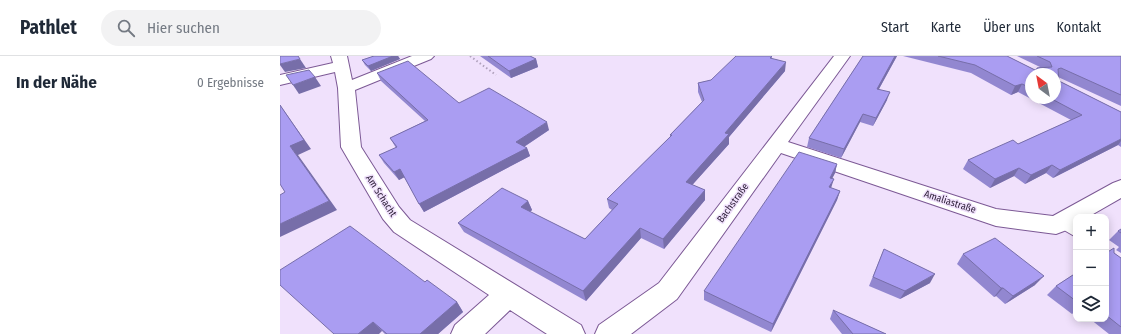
<!DOCTYPE html>
<html lang="de">
<meta charset="utf-8">
<style>
body{margin:0;font-family:"Fira Sans Condensed",sans-serif;background:#f2f2f3;color:#1f2937}
.controls{position:absolute;right:12px;bottom:12px;display:grid;overflow:hidden;border-radius:8px;box-shadow:0 2px 10px #0003}
.controls button{width:36px;height:36px;display:grid;place-items:center;padding:0;border:0;border-bottom:1px solid #e0e1e3;background:#fff;color:#1f2937;font:20px sans-serif}
.compass{position:absolute;left:745px;top:12px;width:36px;height:36px;border-radius:50%;background:#fff;box-shadow:0 2px 10px #0003;rotate:328deg}
.list{margin:0;padding:0;list-style:none}
h2{display:flex;justify-content:space-between;align-items:center;height:52px;margin:0;padding:0 16px;font-size:17px}
h2 small{font-size:13px;font-weight:400;color:#747a83}
.icon{flex:none;width:22px;height:22px;fill:none;stroke:currentColor;stroke-width:2;stroke-linecap:round;stroke-linejoin:round}
.map{position:relative;flex:none;width:841px;height:278px;overflow:hidden}
header{display:flex;align-items:center;gap:24px;box-sizing:border-box;height:56px;padding:0 20px;background:#fff;border-bottom:1px solid #e0e1e3}
header strong{font-size:19px}
nav{display:flex;gap:22px;margin-inline-start:auto;font-size:14px}
.search{width:280px;height:36px;background:#f2f2f3;display:flex;align-items:center;gap:10px;box-sizing:border-box;padding:0 14px;border-radius:22px;color:#747a83;font-size:15px}
main{display:flex}
aside{flex:1;background:#fff}
.map>svg:first-child{display:block}
.lines{fill:none;stroke-linecap:round;stroke-linejoin:round}
.lane-casing{stroke:#7c5995;stroke-width:2}
.street-casing{stroke:#7c5995;stroke-width:2}
.path{stroke:#b0a1bc;stroke-width:2;stroke-dasharray:1.5 2.5;stroke-linecap:butt}
.lane{fill:#fff;fill-rule:evenodd}
.street{fill:#fff;fill-rule:evenodd}
.wall{fill:#9287d0;fill-rule:evenodd}
.shaded-wall{fill:#776ea9}
.building{fill:#aa9df2;stroke:#776ea9}
.labels{text-anchor:middle;dominant-baseline:central;stroke-width:3;stroke-linejoin:round;paint-order:stroke}
.street-label{font-size:10px;fill:#291b34;stroke:#f0e1fc}
</style>
<header>
<strong>Pathlet</strong>
<div class="search"><svg class="icon" aria-label="search" viewBox="0 0 24 24"><circle cx="10" cy="10" r="6"/><path d="M15 15l6 6"/></svg>Hier suchen</div>
<nav><a>Start</a><a>Karte</a><a>Über uns</a><a>Kontakt</a></nav>
</header>
<main>
<aside>
<h2>In der Nähe<small>0 Ergebnisse</small></h2>
<ul class="list">
</ul>
</aside>
<div class="map">
<svg width="841" height="278" viewBox="0 0 841 278">
<rect width="100%" height="100%" fill="#f0e1fc"/>
<g class="lines">
<g class="lane-casing">
<polygon id="lane" points="782,160 796,168 796,181 777,170 775,166 777,162"/>
</g>
<g class="street-casing">
<g id="street">
<polygon points="51,0 67,0 72,24 132,0 154,0 151,3 75,34 81,91 119,151 130,164 301,269 305,278 267,278 230,254 205,278 171,278 175,269 209,239 114,176 103,163 61,91 58,32 55,16 0,29 0,19 53,7"/>
<polygon points="554,0 570,0 508,86 716,153 773,160 833,127 841,124 841,142 808,161 796,161 796,168 784,175 776,178 716,170 501,97 397,243 351,278 315,278 319,269 379,227"/>
</g>
</g>
<polyline class="path" points="190,0 216,19"/>
<use href="#lane" class="lane"/>
<use href="#street" class="street"/>
</g>
<g class="wall">
<polygon points="94,0 118,0 120,3 91,15 85,9 82,4"/>
<polygon points="200,0 250,0 256,3 258,11 231,22"/>
<polygon points="492,0 492,3 505,15 449,81 449,88 412,129 425,134 425,144 384,193 361,182 306,245 184,176 178,167 248,145 252,154 250,156 305,183 332,154 329,152 327,143 390,81 390,79 422,46 418,36 418,27 431,24"/>
<polygon points="583,0 617,0 599,33 607,44 593,70 580,66 561,102 527,91 529,82"/>
<path d="M 623,0 L 727,0 L 755,14 L 757,12 L 760,11 L 737,0 L 841,0 L 841,50 L 778,21 L 779,25 L 841,56 L 841,91 L 838,89 L 773,122 L 766,117 L 745,128 L 734,120 L 710,132 L 683,113 L 688,104 L 738,88 L 791,64 L 738,36 L 731,39 L 691,17 ZM 751,18 L 775,42 L 751,42 Z"/>
<polygon points="97,17 179,47 269,74 244,91 247,92 250,100 144,156 124,121 119,124 104,107 99,99 116,92 110,82 145,65 101,25"/>
<polygon points="557,108 555,117 552,122 551,132 560,135 557,144 491,276 424,244 424,235"/>
<polygon points="841,173 841,197 836,194 839,191 829,184 838,175"/>
<polygon points="604,193 650,227 620,243 589,230"/>
<polygon points="826,197 834,197 841,202 841,278 829,278 810,263 826,263"/>
<polygon points="683,198 755,229 725,248 716,240 714,241 677,208"/>
<polygon points="796,217 796,255 792,258 767,239 776,230"/>
<polygon points="145,226 177,246 183,256 158,278 105,278 102,275 54,278"/>
<polygon points="553,254 606,278 562,278 550,263"/>
</g>
<g class="shaded-wall">
<polygon points="113,0 118,0 120,3 91,15 88,10"/>
<polygon points="615,0 617,0 595,40 597,33"/>
<polygon points="20,3 26,12 5,16 0,9 0,8"/>
<polygon points="256,3 258,11 231,22 229,15"/>
<polygon points="506,6 505,15 449,81 449,88 406,136 406,126 445,77"/>
<polygon points="35,21 41,30 19,38 13,29"/>
<polygon points="742,28 738,36 731,39 735,30"/>
<polygon points="610,36 607,44 593,70 596,62"/>
<polygon points="0,49 31,93 18,99 57,154 0,181 0,168 49,145 10,90"/>
<polygon points="583,58 580,66 561,102 564,93"/>
<polygon points="267,66 269,74 239,94 236,86"/>
<polygon points="841,83 841,85 838,89 773,122 780,114"/>
<polygon points="247,92 250,100 144,156 139,148"/>
<polygon points="557,108 555,117 548,131 550,122"/>
<polygon points="772,109 766,117 745,128 751,119"/>
<polygon points="739,112 734,120 710,132 715,123"/>
<polygon points="120,113 125,121 119,124 114,116"/>
<polygon points="554,123 551,132 549,131"/>
<polygon points="425,134 425,144 384,193 383,183"/>
<polygon points="560,135 557,144 491,276 493,268"/>
<polygon points="248,145 252,154 244,161 241,151"/>
<polygon points="360,172 361,182 306,245 303,235"/>
<polygon points="655,218 650,227 620,243 625,235"/>
<polygon points="764,220 755,229 725,248 733,240"/>
<polygon points="721,232 723,232 716,240 714,241"/>
<polygon points="177,246 183,256 158,278 140,278"/>
<polygon points="93,266 102,275 99,278 78,278"/>
</g>
<g class="building">
<polygon points="0,0 18,0 20,3 0,8"/>
<polygon points="94,0 113,0 88,10 82,4"/>
<polygon points="208,0 250,0 256,3 229,15"/>
<polygon points="456,0 492,0 490,2 506,6 445,77 449,78 406,126 425,134 383,183 360,172 303,235 178,167 222,132 248,145 241,151 305,183 338,148 327,143 392,79 390,79 424,44 418,27 431,24"/>
<polygon points="583,0 615,0 597,33 610,36 596,62 583,58 564,93 529,82"/>
<polygon points="658,0 727,0 755,14 757,14 757,12 772,11 770,6 757,0 841,0 841,39 781,12 778,13 779,25 841,56 841,83 780,114 772,109 751,119 739,112 715,123 688,104 733,84 738,88 802,59 770,42 775,42 775,18 751,18 751,32 742,28 735,30 695,9"/>
<polygon points="128,5 179,47 209,32 267,66 236,86 247,92 139,148 120,113 114,116 99,99 117,91 110,82 148,64 97,17"/>
<polygon points="29,14 35,21 13,29 6,19"/>
<polygon points="0,49 24,84 10,90 49,145 0,168 0,139 5,136 0,128"/>
<polygon points="519,96 557,108 550,122 554,123 549,131 560,135 493,268 424,235"/>
<polygon points="70,170 145,226 147,224 177,246 140,278 107,278 93,266 78,278 54,278 0,229 0,214"/>
<polygon points="841,173 841,177 838,175"/>
<polygon points="715,182 764,220 733,240 723,232 721,232 683,198"/>
<polygon points="834,192 834,197 841,202 841,271 826,259 826,197"/>
<polygon points="604,193 655,218 625,235 593,221"/>
<polygon points="796,217 796,245 776,230"/>
<polygon points="553,254 606,278 573,278"/>
</g>
<g class="labels">
<g class="street-label">
<text transform="translate(101 140) rotate(57)">Am Schacht</text>
<text transform="translate(670 146) rotate(18)">Amaliastraße</text>
<text transform="translate(453 147) rotate(-54)">Bachstraße</text>
</g>
</g>
</svg>
<div class="controls">
<button>+</button>
<button>−</button>
<button><svg class="icon" aria-label="layers" viewBox="0 0 24 24"><path d="M12 4l9 5-9 5-9-5zM3 14l9 5 9-5"/></svg></button>
</div>
<svg class="compass" viewBox="-18 -18 36 36"><path d="M0-13l5 13h-10z" fill="#e53935"/><path d="M0 13l5-13h-10z" fill="#747a83"/></svg>
</div>
</main>
